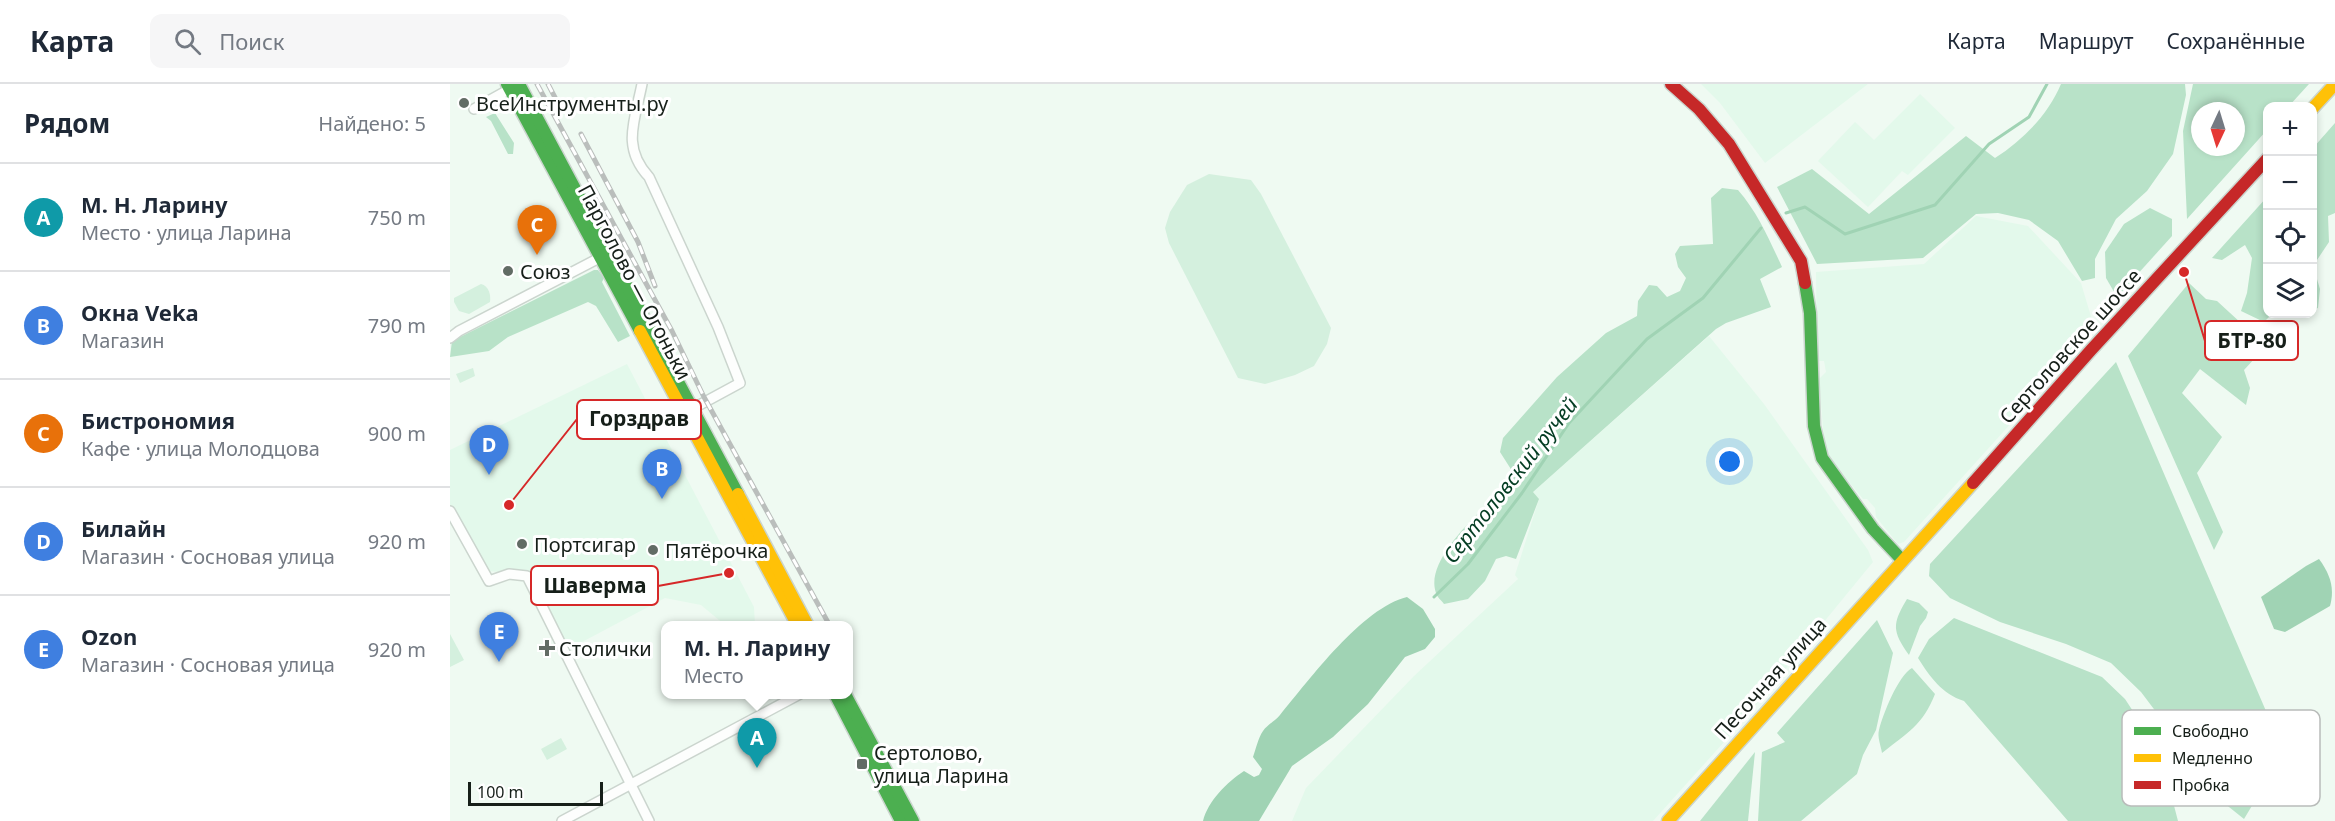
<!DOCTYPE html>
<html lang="ru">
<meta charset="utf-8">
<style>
body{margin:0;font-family:"Noto Sans",sans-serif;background:#f6f6f7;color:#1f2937}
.controls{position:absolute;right:18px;top:18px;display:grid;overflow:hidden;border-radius:12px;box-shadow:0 3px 9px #0003}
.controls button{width:54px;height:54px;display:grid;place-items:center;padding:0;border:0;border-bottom:2px solid #e0e1e3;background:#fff;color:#1f2937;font:30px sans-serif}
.compass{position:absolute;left:1741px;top:18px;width:54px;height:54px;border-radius:50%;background:#fff;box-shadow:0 3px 9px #0003;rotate:184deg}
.scale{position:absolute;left:18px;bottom:15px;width:135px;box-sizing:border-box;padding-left:6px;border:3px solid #161f19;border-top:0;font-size:16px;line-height:21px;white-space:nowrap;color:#161f19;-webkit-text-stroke:4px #fff;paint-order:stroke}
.you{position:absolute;left:1280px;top:378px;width:21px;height:21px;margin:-15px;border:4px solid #fff;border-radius:50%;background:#1a73e8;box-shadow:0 0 0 9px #1a73e833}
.badge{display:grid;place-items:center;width:39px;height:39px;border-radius:50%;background:#2563eb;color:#fff;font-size:20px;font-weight:700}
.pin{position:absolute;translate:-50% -50px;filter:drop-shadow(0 2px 3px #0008)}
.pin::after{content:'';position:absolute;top:32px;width:21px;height:18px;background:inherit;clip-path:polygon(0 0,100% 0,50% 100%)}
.popup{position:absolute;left:211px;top:537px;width:192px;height:78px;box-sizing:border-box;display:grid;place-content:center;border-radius:12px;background:#fff;filter:drop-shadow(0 2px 4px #0005);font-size:20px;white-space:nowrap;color:#747a83}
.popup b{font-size:22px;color:#1f2937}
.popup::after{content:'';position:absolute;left:50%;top:100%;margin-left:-12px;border:12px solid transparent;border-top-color:#fff}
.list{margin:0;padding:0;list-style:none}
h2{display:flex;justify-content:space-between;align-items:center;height:78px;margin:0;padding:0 24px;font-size:26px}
h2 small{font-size:20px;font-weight:400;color:#747a83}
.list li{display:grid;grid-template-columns:39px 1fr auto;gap:18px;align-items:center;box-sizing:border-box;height:108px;padding:0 24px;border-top:2px solid #e0e1e3}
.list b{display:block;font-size:22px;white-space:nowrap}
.list p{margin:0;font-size:20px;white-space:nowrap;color:#747a83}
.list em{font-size:20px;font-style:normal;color:#747a83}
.icon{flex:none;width:33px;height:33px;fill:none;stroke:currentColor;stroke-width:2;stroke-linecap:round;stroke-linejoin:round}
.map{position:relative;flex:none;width:1885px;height:737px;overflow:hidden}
header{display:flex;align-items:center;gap:36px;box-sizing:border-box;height:84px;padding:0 30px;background:#fff;border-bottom:2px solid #e0e1e3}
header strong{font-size:28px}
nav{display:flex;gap:33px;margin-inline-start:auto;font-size:21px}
.search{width:420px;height:54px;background:#f6f6f7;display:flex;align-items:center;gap:15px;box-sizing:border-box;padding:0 21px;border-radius:12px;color:#747a83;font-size:22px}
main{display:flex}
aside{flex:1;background:#fff}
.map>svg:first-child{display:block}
.built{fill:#e3f9eb}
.green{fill:#d4f0de}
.forest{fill:#b8e2c8;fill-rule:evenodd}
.water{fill:#a0d3b4}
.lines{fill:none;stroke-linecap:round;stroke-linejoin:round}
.stream{stroke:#a0d3b4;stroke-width:3}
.street-casing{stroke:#cbd5ce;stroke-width:12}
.fast-casing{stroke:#cbd5ce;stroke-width:15}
.slow-casing{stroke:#cbd5ce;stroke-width:15}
.jam-casing{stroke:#cbd5ce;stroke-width:15}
.street{stroke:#fdfefd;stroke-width:9}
.fast{stroke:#4caf50;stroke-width:12}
.slow{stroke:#ffc107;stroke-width:12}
.jam{stroke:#c62828;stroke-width:12}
.rail-casing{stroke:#babebc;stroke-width:5}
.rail{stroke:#fff;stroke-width:3;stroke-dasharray:9;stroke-linecap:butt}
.poi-dot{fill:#626c65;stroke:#fff;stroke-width:2}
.labels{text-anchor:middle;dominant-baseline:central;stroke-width:6;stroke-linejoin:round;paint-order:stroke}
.poi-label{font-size:20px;fill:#161f19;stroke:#fff;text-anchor:start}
.street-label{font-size:20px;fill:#161f19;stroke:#fff}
.water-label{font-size:21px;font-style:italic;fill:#033c22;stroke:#fff}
.key{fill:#fff;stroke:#b9bcba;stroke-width:1.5}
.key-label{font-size:16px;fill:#161f19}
.leader{fill:none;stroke:#d62828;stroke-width:2}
.callout-dot{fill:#d62828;stroke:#fff;stroke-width:2}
.callout{fill:#fff;stroke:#d62828;stroke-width:2}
.callout-label{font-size:21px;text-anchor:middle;font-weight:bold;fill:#161f19}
</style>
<header>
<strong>Карта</strong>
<div class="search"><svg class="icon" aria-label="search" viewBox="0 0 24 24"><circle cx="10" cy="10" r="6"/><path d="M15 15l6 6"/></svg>Поиск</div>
<nav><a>Карта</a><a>Маршрут</a><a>Сохранённые</a></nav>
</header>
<main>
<aside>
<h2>Рядом<small>Найдено: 5</small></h2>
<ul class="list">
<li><span class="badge" style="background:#0f9aa8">A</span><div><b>М. Н. Ларину</b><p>Место · улица Ларина</p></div><em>750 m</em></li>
<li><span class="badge" style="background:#3f7fe0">B</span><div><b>Окна Veka</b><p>Магазин</p></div><em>790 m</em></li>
<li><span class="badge" style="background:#e8710a">C</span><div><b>Бистрономия</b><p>Кафе · улица Молодцова</p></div><em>900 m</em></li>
<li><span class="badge" style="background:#3f7fe0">D</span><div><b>Билайн</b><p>Магазин · Сосновая улица</p></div><em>920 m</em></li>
<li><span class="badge" style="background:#3f7fe0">E</span><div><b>Ozon</b><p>Магазин · Сосновая улица</p></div><em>920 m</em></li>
</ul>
</aside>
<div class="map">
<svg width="1885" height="737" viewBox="0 0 1885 737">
<rect width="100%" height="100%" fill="#effaf2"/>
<g class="built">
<polygon points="1251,0 1418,0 1315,79 1270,19"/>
<polygon points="1470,10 1505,44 1458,91 1452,87 1418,123 1368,77 1405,38 1424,56"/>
<polygon points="1526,132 1578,142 1631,199 1645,246 1454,458 1448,460 1426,433 1425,424 1417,415 1413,415 1375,369 1369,295 1376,288 1374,277 1367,277 1366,188 1474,180"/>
<polygon points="1259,252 1314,320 1418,466 1423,478 1292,638 1203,737 842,737 856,704 964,592 1068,495 1065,491 1089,415 1083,408"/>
<polygon points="177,280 304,523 305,541 275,541 251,521 215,514 117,566 80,490 36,487 0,421 0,366"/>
</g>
<g class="green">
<polygon points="759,90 801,96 811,110 881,244 877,260 864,282 845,291 815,300 788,294 719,159 715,144 720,128 737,101"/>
<path d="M 31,200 C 39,202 41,211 40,218 L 19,230 L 9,227 L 4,218 L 4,214 Z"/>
<polygon points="23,284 25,292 10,299 6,290"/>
<polygon points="0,550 14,576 0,583"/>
<polygon points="111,654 117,665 97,676 91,665"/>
</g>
<g class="forest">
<path d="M 1611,0 L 1735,0 L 1736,11 L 1723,70 L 1697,107 L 1666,135 L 1645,175 L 1645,194 L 1632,197 L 1608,157 L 1579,136 L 1548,129 L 1526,130 L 1473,174 L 1367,180 L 1327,103 L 1362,85 L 1419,130 L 1516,52 L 1545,74 C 1573,56 1598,31 1611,0 Z"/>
<path d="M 1743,0 L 1859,0 L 1839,22 L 1818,22 L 1817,46 L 1737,135 L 1733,47 ZM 1750,27 L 1786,27 L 1786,63 L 1750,63 Z"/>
<polygon points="45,29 64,59 63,70 58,70 41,37 36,33"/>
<polygon points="1885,39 1885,129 1878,132 1879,158 1863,182 1870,205 1868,224 1863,226 1863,64"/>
<path d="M 1272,104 L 1288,106 C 1308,129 1319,155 1332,183 L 1310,195 L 1321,223 L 1276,239 L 1266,245 L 1083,408 L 1089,415 L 1066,475 L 1056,472 L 1046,475 L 1035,497 L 1018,515 L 994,520 C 992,517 987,513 986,509 C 973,473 1039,420 1062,397 L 1064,390 L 1050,368 L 1053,354 L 1107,293 L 1156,249 L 1187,232 L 1188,217 L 1199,201 L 1207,202 L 1217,213 L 1230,207 L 1236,194 L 1228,183 L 1225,170 L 1230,162 L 1263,160 L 1261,114 Z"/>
<polygon points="1817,113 1818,230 1822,230 1814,238 1791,227 1797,209 1802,174 1795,161 1772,176 1762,174"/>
<polygon points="1700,124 1722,135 1722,152 1667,213 1656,194 1655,168 1674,140"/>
<polygon points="144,186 148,186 154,194 152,198 180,252 168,258 146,222 138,218 58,253 39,267 0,273 2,257"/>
<polygon points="1739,199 1756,215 1767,217 1816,262 1794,286 1800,304 1796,321 1750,285 1732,309 1772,353 1747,389 1773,448 1764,466 1678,272"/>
<polygon points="1666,278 1819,634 1818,672 1809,710 1794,735 1764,711 1759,689 1725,653 1691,608 1661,579 1616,560 1550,538 1500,514 1479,492 1480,480"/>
<path d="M 1457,515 L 1469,519 L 1478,528 L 1476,534 L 1470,542 L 1459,571 C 1442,547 1442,540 1457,515 Z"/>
<path d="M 1504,534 L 1652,593 L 1675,615 L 1721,685 L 1722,714 L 1728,737 L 1618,737 L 1514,617 C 1492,610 1480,593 1468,574 L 1479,555 Z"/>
<polygon points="1427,536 1443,569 1426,646 1413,671 1407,690 1351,737 1308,737 1312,668 1335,658 1327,649"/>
<path d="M 1462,584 L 1485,610 C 1473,641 1457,649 1432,669 C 1431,662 1427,653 1429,646 C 1433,630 1448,592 1462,584 Z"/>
<polygon points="1305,668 1298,737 1250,737"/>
</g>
<g class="water">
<path d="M 1869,475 C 1880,490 1885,504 1880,522 L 1835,548 L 1824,545 L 1811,513 L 1856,482 Z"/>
<path d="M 957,513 L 973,525 L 985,545 L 985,553 L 975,565 L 955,573 L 918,620 L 883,653 L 842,682 L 809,737 L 753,737 C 758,717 777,698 794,687 L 804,693 L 809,691 L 812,685 L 803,673 C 806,665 808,654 813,647 C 817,641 825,637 830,631 C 860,595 912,524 957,513 Z"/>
</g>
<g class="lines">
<g class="stream">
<polyline points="1336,129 1355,123 1395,150 1485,121 1539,60 1579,33 1597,0"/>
<polyline points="984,513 1018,480 1072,409 1119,339 1197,255 1253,214 1311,144"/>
</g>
<g class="street-casing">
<g id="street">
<path d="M 192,0 C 185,36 171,63 199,93 L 268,243 L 290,299 L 242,325"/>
<polyline points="24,25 60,5"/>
<polyline points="0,254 9,247 155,171"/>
<polyline points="0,427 39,497 59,490 77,492 199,737"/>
<polyline points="112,737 350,610"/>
</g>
</g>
<g class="fast-casing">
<g id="fast">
<polyline points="57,0 190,247"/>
<polyline points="69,0 288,410"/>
<polyline points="1355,199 1360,229 1364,342 1372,374 1423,445 1452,476"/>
<polyline points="385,610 451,737"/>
<polyline points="395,610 463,737"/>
</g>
</g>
<g class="slow-casing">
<g id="slow">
<polyline points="1862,25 1885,0"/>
<polyline points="190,247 348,542"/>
<polyline points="288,410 358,542"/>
<polyline points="1218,737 1523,399"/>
</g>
</g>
<g class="jam-casing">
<g id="jam">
<polyline points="1221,0 1249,25 1279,60 1351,177 1355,199"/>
<polyline points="1523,399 1641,266 1818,74"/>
</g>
</g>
<use href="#street" class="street"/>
<use href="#fast" class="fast"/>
<use href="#slow" class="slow"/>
<use href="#jam" class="jam"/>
<g class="rail-casing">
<g id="rail">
<polyline points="87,0 222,247 254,313 380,542"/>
<polyline points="98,0 111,25"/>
<polyline points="131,50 188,158 205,202"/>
</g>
</g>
<use href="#rail" class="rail"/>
</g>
<g class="poi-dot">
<circle cx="14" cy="19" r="6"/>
<circle cx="58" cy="187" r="6"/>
<circle cx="72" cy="460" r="6"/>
<circle cx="203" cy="466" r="6"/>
<path d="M94 555h6v6h6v6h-6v6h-6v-6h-6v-6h6z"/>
<rect x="406" y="674" width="12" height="12" rx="3"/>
</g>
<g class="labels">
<g class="poi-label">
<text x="26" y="19">ВсеИнструменты.ру</text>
<text x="70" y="187">Союз</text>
<text x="84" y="460">Портсигар</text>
<text x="215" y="466">Пятёрочка</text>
<text x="109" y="564">Столички</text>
<text x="424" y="668">Сертолово,<tspan x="424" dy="23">улица Ларина</tspan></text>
</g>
<g class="street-label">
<text transform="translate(185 198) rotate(62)">Парголово — Огоньки</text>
<text transform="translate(1620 262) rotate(-48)">Сертоловское шоссе</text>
<text transform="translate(1320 594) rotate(-48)">Песочная улица</text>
</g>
<g class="water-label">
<text transform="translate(1060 396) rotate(-52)">Сертоловский ручей</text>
</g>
</g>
<rect x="1672" y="626" width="198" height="96" rx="9" class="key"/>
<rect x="1684" y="643" width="27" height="8" fill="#4caf50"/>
<rect x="1684" y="670" width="27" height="8" fill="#ffc107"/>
<rect x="1684" y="697" width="27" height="8" fill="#c62828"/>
<g class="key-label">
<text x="1722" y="653">Свободно</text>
<text x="1722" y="680">Медленно</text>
<text x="1722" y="707">Пробка</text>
</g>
<path class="leader" d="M1734 188L1755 257M59 421L127 335M279 489L208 502"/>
<g class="callout-dot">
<circle cx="1734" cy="188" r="6"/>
<circle cx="59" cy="421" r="6"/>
<circle cx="279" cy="489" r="6"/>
</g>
<g class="callout">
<rect x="1755" y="237" width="93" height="39" rx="6"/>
<rect x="127" y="316" width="124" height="39" rx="6"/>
<rect x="81" y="482" width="127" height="39" rx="6"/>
</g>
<g class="callout-label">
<text x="1802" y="264">БТР-80</text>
<text x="189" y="342">Горздрав</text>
<text x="145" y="509">Шаверма</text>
</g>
</svg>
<div class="controls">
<button>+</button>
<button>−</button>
<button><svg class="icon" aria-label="locate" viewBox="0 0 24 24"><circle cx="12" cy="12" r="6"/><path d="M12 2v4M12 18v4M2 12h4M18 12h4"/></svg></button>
<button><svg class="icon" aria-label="layers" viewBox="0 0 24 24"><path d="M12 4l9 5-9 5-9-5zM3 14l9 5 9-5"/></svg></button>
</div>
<svg class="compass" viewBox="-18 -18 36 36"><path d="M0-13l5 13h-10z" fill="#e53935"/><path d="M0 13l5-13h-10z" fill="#747a83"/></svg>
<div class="scale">100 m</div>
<div class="you"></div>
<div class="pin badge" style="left:307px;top:684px;background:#0f9aa8">A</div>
<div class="popup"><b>М. Н. Ларину</b>Место</div>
<div class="pin badge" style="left:212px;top:415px;background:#3f7fe0">B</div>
<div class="pin badge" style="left:87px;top:171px;background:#e8710a">C</div>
<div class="pin badge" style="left:39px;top:391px;background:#3f7fe0">D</div>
<div class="pin badge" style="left:49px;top:578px;background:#3f7fe0">E</div>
</div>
</main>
